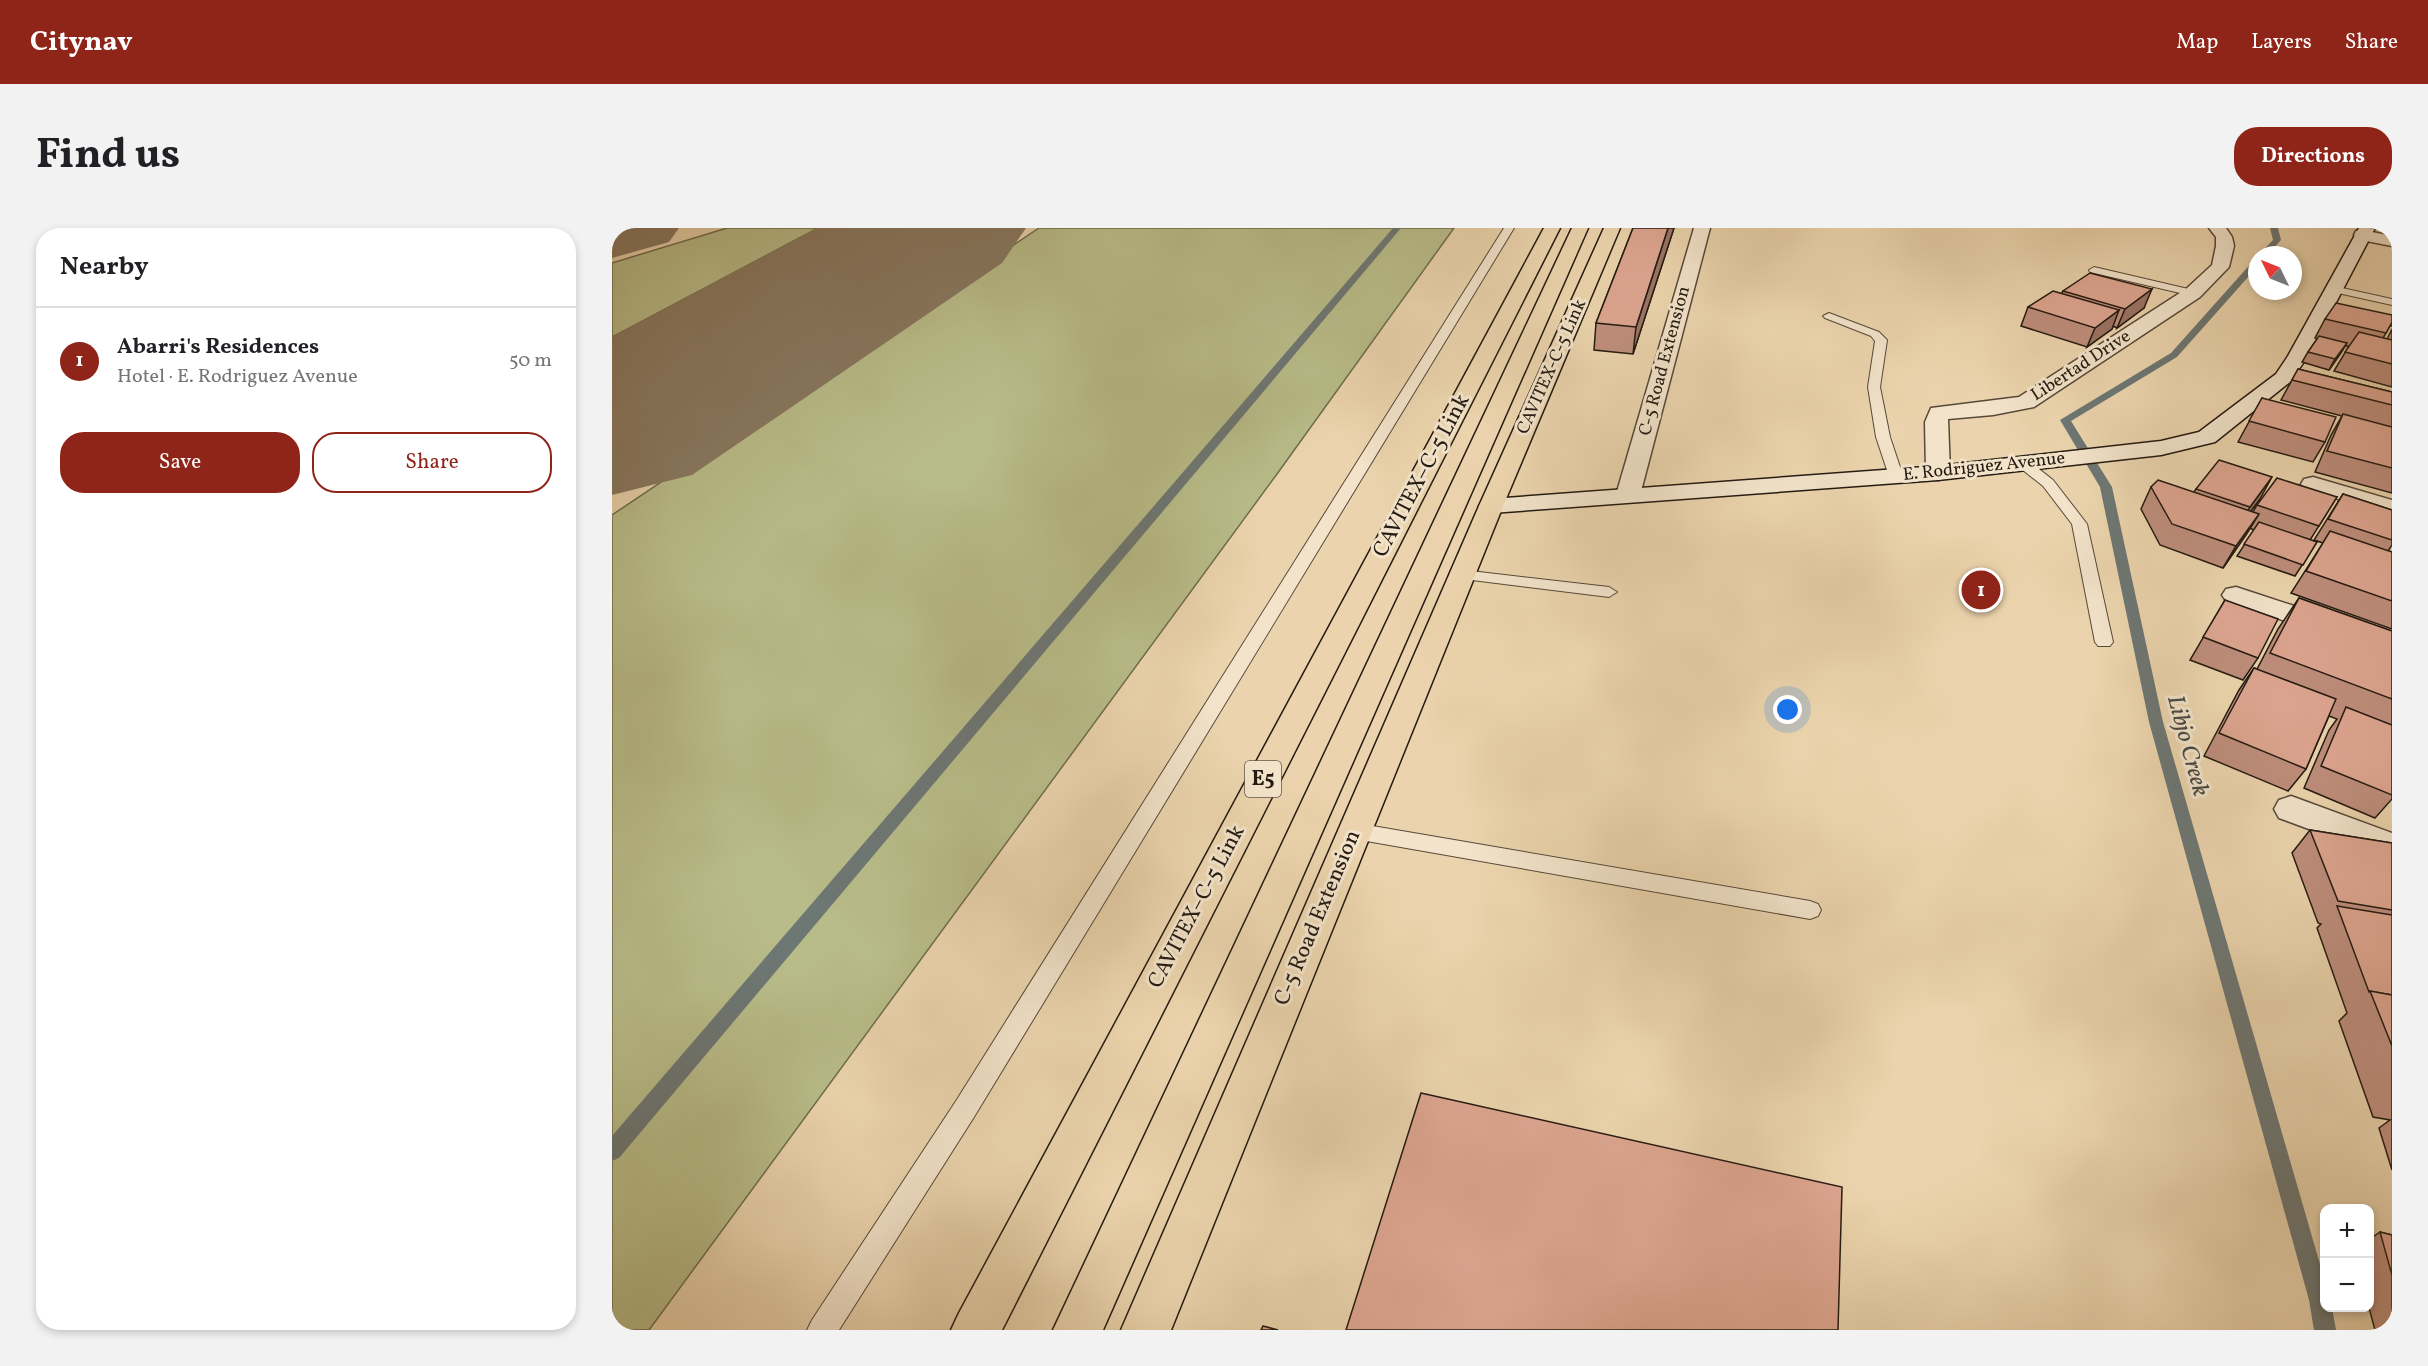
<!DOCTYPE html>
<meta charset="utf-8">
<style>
body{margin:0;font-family:Vollkorn,serif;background:#f2f2f2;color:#202124}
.controls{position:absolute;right:18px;bottom:18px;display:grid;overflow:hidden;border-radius:12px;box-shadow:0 3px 9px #0003}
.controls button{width:54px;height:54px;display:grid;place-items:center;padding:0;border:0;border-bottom:2px solid #e0e0e0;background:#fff;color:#202124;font:30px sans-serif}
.compass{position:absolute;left:1636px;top:18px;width:54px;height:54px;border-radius:50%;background:#fff;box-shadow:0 3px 9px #0003;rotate:313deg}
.you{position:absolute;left:1176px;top:482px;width:21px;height:21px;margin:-15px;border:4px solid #fff;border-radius:50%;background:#1a73e8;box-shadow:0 0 0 9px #1a73e833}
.badge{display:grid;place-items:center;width:39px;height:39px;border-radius:50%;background:#8f2418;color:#fff;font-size:20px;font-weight:700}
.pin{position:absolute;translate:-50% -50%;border:3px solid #fff;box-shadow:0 2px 6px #0006}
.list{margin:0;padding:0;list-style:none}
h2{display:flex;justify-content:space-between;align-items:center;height:78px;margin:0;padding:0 24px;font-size:26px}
h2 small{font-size:20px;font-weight:400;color:#757577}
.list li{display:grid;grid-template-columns:39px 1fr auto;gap:18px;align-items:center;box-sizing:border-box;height:108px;padding:0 24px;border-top:2px solid #e0e0e0}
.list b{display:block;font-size:22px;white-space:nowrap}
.list p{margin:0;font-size:20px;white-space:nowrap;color:#757577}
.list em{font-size:20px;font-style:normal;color:#757577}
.actions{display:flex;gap:12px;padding:18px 24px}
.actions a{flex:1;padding:14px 0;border:2px solid #8f2418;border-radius:24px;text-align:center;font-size:21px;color:#8f2418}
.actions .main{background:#8f2418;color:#fff}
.map{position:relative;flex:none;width:1780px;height:1102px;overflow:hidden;border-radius:24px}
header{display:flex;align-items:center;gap:36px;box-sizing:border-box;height:84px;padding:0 30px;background:#8f2418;color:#fff}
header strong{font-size:28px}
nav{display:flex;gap:33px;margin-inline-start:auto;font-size:21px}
.intro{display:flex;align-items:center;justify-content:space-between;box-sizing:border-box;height:144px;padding:0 36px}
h1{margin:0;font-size:42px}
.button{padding:15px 27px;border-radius:24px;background:#8f2418;color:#fff;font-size:21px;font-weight:700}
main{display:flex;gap:36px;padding:0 36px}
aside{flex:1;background:#fff;border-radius:24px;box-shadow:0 3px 9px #0003}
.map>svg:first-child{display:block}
.green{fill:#b8bc89;stroke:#6e6c4e;stroke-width:1.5}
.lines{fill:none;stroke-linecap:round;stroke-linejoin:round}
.stream{fill:#6d7774;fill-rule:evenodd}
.taxiway{fill:#887860;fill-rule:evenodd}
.runway{fill:#887860;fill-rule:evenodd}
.lane-casing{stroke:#564939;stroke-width:2}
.street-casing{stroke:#564939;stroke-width:3}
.secondary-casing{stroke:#241b12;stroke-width:3}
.primary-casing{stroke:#241b12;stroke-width:3}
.highway-casing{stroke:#241b12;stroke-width:3}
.lane{fill:#f2e3ca;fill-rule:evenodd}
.street{fill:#f2e3ca;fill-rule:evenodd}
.secondary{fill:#f2e3ca;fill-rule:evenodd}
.primary{fill:#ebd4ad;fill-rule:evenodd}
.highway{fill:#ebd4ad;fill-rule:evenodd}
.wall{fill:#be8e7c;stroke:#241b12;stroke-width:1.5}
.shaded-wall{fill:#9b7465;stroke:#241b12;stroke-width:1.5}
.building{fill:#dda590;stroke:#241b12;stroke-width:1.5}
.labels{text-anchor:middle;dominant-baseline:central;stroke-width:6;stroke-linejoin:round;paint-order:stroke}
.far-street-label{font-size:18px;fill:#241b12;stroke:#f2e3ca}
.shield{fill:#f2e3ca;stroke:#625749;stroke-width:1.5}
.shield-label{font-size:21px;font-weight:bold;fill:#241b12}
.street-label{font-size:22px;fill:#241b12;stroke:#f2e3ca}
.water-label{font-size:24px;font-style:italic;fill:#484943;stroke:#f2e3ca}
</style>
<header>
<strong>Citynav</strong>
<nav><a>Map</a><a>Layers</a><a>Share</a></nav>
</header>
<div class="intro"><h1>Find us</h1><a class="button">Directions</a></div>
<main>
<aside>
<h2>Nearby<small></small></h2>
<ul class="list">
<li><span class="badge">1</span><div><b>Abarri's Residences</b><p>Hotel · E. Rodriguez Avenue</p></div><em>50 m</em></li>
</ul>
<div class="actions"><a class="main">Save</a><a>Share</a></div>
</aside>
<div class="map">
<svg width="1780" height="1102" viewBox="0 0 1780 1102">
<rect width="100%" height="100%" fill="#ebd4ad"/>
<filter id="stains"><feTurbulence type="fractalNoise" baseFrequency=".00333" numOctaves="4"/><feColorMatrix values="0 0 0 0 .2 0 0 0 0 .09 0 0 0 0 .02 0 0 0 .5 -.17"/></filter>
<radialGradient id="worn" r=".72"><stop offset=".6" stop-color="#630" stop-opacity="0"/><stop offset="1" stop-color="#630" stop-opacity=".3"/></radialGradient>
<g class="green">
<polygon points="115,0 206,0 0,109 0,35"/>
<polygon points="427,0 842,0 665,246 37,1102 0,1102 0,287"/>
</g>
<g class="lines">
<g class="stream">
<polygon points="781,0 789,0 7,930 0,933 0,908"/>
<polygon points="1658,0 1666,0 1669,12 1655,27 1647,27 1661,12"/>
<polygon points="1642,32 1645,32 1645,39 1565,129 1459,193 1500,259 1551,494 1712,1050 1712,1080 1720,1080 1724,1102 1702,1102 1697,1072 1537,494 1488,259 1448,192 1559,125"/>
</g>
<polygon class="taxiway" points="0,0 67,0 57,14 0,30"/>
<polygon class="runway" points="205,0 414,0 390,35 80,247 0,267 0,109"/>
<g class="lane-casing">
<g id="lane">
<polygon points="892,0 902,0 362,889 227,1102 195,1102 200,1092 344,873"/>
<polygon points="1482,39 1585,63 1586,65 1581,68 1478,44 1477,42"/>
<polygon points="1721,58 1780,71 1780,77 1717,63 1717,59"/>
<polygon points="1217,85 1267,104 1275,112 1268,159 1278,209 1291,248 1289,251 1279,251 1277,248 1264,209 1256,159 1263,113 1259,108 1213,90 1211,88"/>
<polygon points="1412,232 1417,233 1441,252 1475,296 1501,414 1498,418 1486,418 1483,414 1460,296 1431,258 1407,239 1405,236"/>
<polygon points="850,342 997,359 1005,364 997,369 844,350 842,347"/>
<polygon points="743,595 1198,673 1206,676 1209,682 1206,688 1198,691 743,611 736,608 733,603 736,598"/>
</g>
</g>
<g class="street-casing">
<g id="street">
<polygon points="1082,0 1098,0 1028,267 1025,272 1016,274 1007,272 1004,267"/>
<polygon points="1597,0 1614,0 1620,9 1622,18 1617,39 1588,69 1422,179 1381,187 1336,191 1338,245 1334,250 1326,252 1318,250 1314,245 1313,194 1319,180 1407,169 1574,61 1600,37 1604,18 1604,9"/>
<polygon points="1750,2 1780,8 1780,18 1744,11 1742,7 1744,3"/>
<polygon points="1701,249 1780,272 1780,287 1692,261 1689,256 1692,251"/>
<polygon points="1624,359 1780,410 1780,429 1614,373 1610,367 1614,361"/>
<polygon points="1679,568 1780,605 1780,632 1667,590 1662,581 1667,572"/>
</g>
</g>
<g class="secondary-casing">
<polygon id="secondary" points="1747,0 1763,0 1696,128 1678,154 1603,214 1549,227 1326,252 879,285 870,283 867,278 870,273 879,271 1326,238 1549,213 1587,204 1664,146 1676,128"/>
</g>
<g class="primary-casing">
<polygon id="primary" points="992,0 1008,0 891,278 559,1102 509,1102 867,278"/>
</g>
<g class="highway-casing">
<g id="highway">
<polygon points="932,0 948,0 390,1102 339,1102 347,1085"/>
<polygon points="960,0 976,0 491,1102 441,1102"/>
</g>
</g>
<use href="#lane" class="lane"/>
<use href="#street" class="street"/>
<use href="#secondary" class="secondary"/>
<use href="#primary" class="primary"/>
<use href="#highway" class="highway"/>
</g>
<g class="wall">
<polygon points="1021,0 1062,0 1021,126 982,122 984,95"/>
<polygon points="1451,63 1532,80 1505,100 1501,98 1500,101 1475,119 1409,98 1416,79 1450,65"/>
<polygon points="1780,87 1780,98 1778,98 1771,110 1775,111 1780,101 1780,159 1722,143 1737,118 1733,118 1717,142 1690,134 1696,124 1705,111 1703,110 1713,91"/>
<polygon points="1686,141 1780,164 1780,265 1703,244 1719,207 1730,188 1669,172"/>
<polygon points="1650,170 1713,214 1701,234 1626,214"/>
<polygon points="1539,259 1582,264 1584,261 1648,271 1639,283 1641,284 1645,277 1725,269 1698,312 1705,314 1683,348 1625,328 1642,302 1638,300 1611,340 1548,317 1529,281"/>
<polygon points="1731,266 1780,282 1780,317 1776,323 1780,324 1780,401 1679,365 1711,315 1702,312"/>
<polygon points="1687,370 1780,403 1780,571 1763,590 1692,560 1717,502 1725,491 1717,488 1694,541 1676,563 1592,528 1627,462 1642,440 1645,441 1666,401"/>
<polygon points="1613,372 1646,430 1631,452 1578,432"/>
<polygon points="1698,602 1780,615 1780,942 1767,900 1778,892 1761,889 1727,793 1735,785 1705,700 1709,696 1706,695 1680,625"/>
<polygon points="1768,1004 1780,1007 1780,1102 1763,1102 1757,1080 1758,1080 1758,1011"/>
</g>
<g class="shaded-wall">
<polygon points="1056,0 1062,0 1021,126 1024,99"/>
<polygon points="1540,61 1532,80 1505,100 1513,81"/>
<polygon points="1507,82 1500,101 1475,119 1483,100"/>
<polygon points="1735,115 1729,125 1717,142 1723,131"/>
<polygon points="1660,249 1648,271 1626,300 1638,279"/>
<polygon points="1647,286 1634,307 1611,340 1624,318"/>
</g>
<g class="building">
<polygon points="1021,0 1056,0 1024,99 984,95"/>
<polygon points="1478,45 1540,61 1513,81 1451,63"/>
<polygon points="1441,63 1507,82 1483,100 1416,79"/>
<polygon points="1724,75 1780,87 1780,94 1774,105 1713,91"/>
<polygon points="1747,104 1780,112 1780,136 1733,124"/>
<polygon points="1707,108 1735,115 1723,131 1696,124"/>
<polygon points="1686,141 1780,164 1780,177 1680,152"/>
<polygon points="1650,170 1724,189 1713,214 1637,193"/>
<polygon points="1731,186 1780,199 1780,240 1715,223"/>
<polygon points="1607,232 1660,249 1638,279 1584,261"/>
<polygon points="1665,250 1725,269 1707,298 1645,277"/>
<polygon points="1546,252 1647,286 1624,318 1560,296 1539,259"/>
<polygon points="1731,266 1780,282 1780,312 1716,291"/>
<polygon points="1647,294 1705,314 1691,337 1632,316"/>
<polygon points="1718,303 1780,324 1780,373 1694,343"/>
<polygon points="1687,370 1780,403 1780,471 1658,425"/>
<polygon points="1613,372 1666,391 1646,430 1591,409"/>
<polygon points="1642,440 1724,471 1694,541 1607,505"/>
<polygon points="1734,479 1780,497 1780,567 1709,538"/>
<polygon points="1698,602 1780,615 1780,682 1726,673"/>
<polygon points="1725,678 1780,687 1780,767 1758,763 1757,764"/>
<polygon points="1758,763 1780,767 1780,818"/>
<polygon points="809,865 1230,959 1226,1102 734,1102"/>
<polygon points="1768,1004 1780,1007 1780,1047"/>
<polygon points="651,1098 666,1102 649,1102"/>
</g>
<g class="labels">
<g class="far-street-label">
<text transform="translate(1053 133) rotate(-75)">C-5 Road Extension</text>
<text transform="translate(1469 138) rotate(-33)">Libertad Drive</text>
<text transform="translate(940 139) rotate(-66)">CAVITEX-C-5 Link</text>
<text transform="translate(1372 239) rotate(-6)">E. Rodriguez Avenue</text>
</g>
<rect class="shield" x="633" y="533" width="36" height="36" rx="4.5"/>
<g class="shield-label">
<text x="651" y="551">E5</text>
</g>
<g class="street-label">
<text transform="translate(810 248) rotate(-62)">CAVITEX–C-5 Link</text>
<text transform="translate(585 679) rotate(-62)">CAVITEX–C-5 Link</text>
<text transform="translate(706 690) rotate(-67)">C-5 Road Extension</text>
</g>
<g class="water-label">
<text transform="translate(1575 518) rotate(75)">Libjo Creek</text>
</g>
</g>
<rect width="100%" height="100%" filter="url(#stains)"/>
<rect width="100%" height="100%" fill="url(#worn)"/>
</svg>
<div class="controls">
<button>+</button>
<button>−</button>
</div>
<svg class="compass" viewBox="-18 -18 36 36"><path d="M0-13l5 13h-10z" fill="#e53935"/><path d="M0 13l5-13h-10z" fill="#757577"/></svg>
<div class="you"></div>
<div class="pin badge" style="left:1369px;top:362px">1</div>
</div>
</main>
